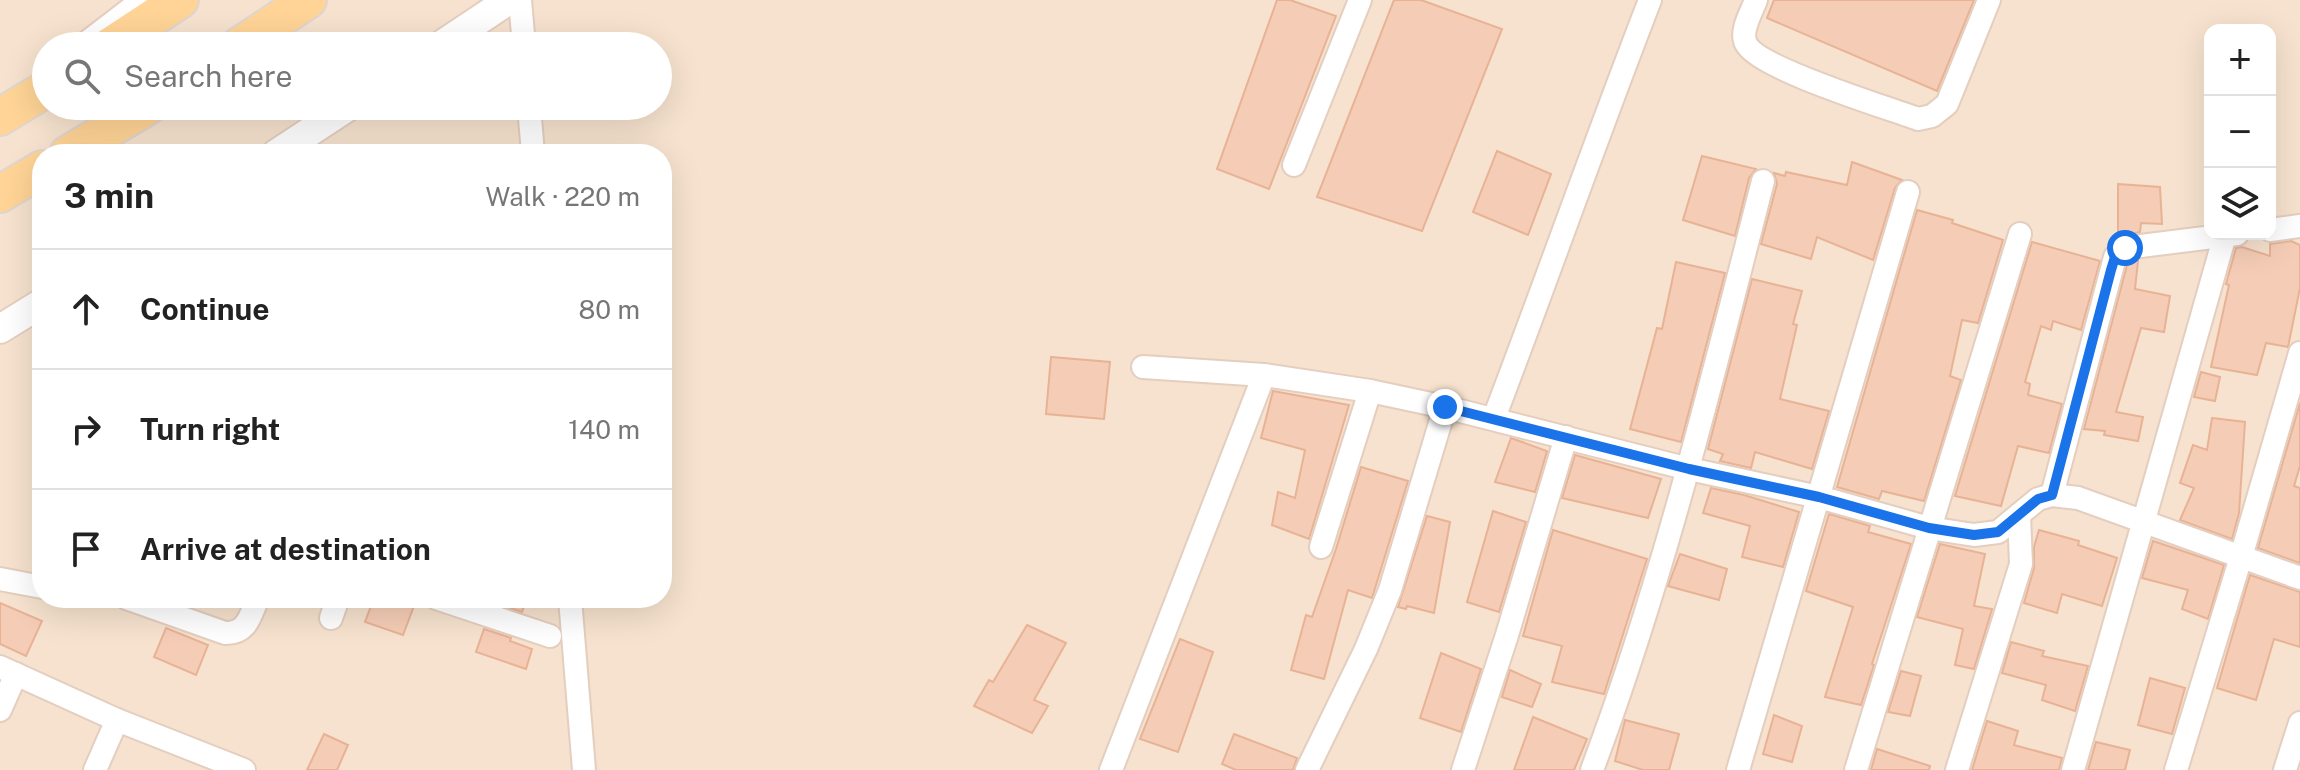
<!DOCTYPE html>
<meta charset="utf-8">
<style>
body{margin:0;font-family:"Public Sans",sans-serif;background:#f6f6f6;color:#222}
.controls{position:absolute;right:24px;top:24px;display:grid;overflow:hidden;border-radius:16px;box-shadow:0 8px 32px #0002}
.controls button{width:72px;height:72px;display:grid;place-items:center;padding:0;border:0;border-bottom:2px solid #e0e0e0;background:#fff;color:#222;font:40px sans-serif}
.stop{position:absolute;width:24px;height:24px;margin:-18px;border:6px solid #1a73e8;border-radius:50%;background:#fff}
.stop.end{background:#1a73e8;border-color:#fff;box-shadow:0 2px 8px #0008}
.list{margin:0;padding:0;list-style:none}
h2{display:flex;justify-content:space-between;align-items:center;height:104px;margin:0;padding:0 32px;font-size:34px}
h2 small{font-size:26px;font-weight:400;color:#767676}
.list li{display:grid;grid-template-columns:52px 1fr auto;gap:24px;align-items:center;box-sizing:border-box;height:120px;padding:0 32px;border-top:2px solid #e0e0e0}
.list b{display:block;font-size:30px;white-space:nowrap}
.list em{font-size:26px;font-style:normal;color:#767676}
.icon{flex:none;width:44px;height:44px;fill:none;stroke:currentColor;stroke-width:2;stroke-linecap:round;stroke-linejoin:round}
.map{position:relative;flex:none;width:2300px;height:770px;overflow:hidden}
.search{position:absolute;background:#fff;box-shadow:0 8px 32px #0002;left:32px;top:32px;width:640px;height:88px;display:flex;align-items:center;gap:20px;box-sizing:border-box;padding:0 28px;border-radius:44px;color:#767676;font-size:30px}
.panel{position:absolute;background:#fff;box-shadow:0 8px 32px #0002;left:32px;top:144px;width:640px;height:464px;border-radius:32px}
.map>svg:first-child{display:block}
.residential{fill:#f6e2ce;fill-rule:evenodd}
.building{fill:#f5cdb6;stroke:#e8b295;stroke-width:2}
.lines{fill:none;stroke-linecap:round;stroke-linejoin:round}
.minor-casing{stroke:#e4cebf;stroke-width:26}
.tertiary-casing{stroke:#e4cebf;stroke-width:32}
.primary-casing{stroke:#ded6d3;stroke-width:40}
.minor{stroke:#fff;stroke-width:22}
.tertiary{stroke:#fff;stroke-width:28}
.primary{stroke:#ffd496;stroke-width:36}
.route{stroke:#1a73e8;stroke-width:10}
</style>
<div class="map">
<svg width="2300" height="770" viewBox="0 0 2300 770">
<rect width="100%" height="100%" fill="#fef1e0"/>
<path class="residential" d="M 0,0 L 2300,0 L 2300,770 L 0,770 ZM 2210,30 L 2270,30 L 2270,234 L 2210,234 ZM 46,46 L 658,46 L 658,106 L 46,106 ZM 42,154 L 662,154 L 662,598 L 42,598 Z"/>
<g class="building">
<polygon points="1277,0 1290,0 1336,16 1269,189 1217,169"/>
<polygon points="1394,0 1421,0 1502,29 1422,231 1317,197"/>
<polygon points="1774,0 1974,0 1937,91 1767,18"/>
<polygon points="1497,151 1551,174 1528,235 1473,212"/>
<polygon points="1702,156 1756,169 1749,178 1735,236 1683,220"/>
<polygon points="1852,162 1902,180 1895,188 1873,260 1817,237 1811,259 1761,244 1777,184 1774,173 1785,176 1786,172 1847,185"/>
<polygon points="2118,184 2160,187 2162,224 2141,223 2140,232 2118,237"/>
<polygon points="1917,210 1953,220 1952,223 2003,240 1978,323 1962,320 1950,376 1961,380 1924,501 1882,491 1879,499 1837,487"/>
<polygon points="2291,241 2300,245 2300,288 2288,347 2266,343 2257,375 2211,367 2229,285 2226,284 2236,248 2242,247 2270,256 2270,244"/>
<polygon points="2032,242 2100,261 2081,330 2053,321 2051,330 2041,326 2025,382 2030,384 2028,395 2062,404 2049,453 2018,446 2001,506 1955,496"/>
<polygon points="2131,261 2138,261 2135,289 2170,296 2164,332 2141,328 2116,412 2143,417 2138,441 2104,435 2105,431 2084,429 2127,265"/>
<polygon points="1676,262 1725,273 1681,442 1630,429 1657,328 1662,329"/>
<polygon points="1752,279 1802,291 1793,324 1797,325 1780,399 1829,411 1812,469 1755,452 1751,468 1720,461 1723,454 1708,449"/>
<polygon points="1051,357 1110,362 1104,419 1046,414"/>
<polygon points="2201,372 2220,377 2215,401 2194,397"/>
<polygon points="1273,391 1349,405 1309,539 1272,525 1278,492 1295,498 1305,450 1261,438"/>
<polygon points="2300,403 2300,466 2294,486 2300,488 2300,563 2258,548"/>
<polygon points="2212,418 2245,422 2239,513 2232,539 2180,520 2194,488 2180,483 2193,445 2207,450"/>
<polygon points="1511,438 1547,451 1535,492 1495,482"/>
<polygon points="1575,455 1661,479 1648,518 1562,498"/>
<polygon points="1361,467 1408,481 1372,598 1348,590 1324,679 1291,670 1306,615 1312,617 1336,549"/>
<polygon points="1711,488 1744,495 1799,512 1783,567 1742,557 1750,526 1703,513"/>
<polygon points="1493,511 1526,522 1499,612 1467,602"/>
<polygon points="1829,514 1870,526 1868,532 1911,544 1872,664 1874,665 1861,705 1825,697 1853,607 1806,591"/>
<polygon points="1427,516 1450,522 1434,613 1407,606 1406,609 1398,607"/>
<polygon points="1553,530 1647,559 1604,694 1552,682 1562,646 1523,636"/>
<polygon points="2039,530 2079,541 2078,545 2117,558 2102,606 2062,594 2057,613 2024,603 2034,568 2034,547"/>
<polygon points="2153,541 2224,565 2208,619 2182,609 2188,590 2142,578"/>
<polygon points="1940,544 1985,554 1974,606 1992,609 1974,669 1955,665 1963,629 1917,617"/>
<polygon points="1680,554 1727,569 1719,600 1668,586"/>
<polygon points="2250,575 2300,592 2300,647 2274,639 2256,700 2217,688"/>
<polygon points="374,598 417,598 403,635 365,622"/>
<polygon points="495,598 527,598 522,612 493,602"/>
<polygon points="0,603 42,621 26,656 0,644"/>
<polygon points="1027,625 1066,643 1034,700 1048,706 1032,733 974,706 989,680 993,682"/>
<polygon points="166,628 208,645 196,675 154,657"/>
<polygon points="484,629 511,638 510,641 532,649 526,669 476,652"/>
<polygon points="1180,639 1213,652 1178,752 1140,739"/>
<polygon points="2011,642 2044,651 2042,656 2088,666 2075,711 2042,700 2046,685 2002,673"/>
<polygon points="1441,653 1481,669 1461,732 1420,718"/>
<polygon points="1510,670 1541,684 1532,707 1502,697"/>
<polygon points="1901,671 1921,676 1910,716 1888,712"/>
<polygon points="2150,678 2185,688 2172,734 2138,725"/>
<polygon points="1774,715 1802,726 1792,762 1763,754"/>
<polygon points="1533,717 1587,739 1574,770 1514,770"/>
<polygon points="1625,720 1679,734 1669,770 1643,770 1615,761"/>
<polygon points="1987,721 2018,731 2014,745 2062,758 2059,770 1972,770"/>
<polygon points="324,734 348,745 337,770 307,770"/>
<polygon points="1234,734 1297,758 1293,770 1236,770 1222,764"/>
<polygon points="2096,742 2130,750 2125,770 2088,770"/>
<polygon points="1877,749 1930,766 1929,770 1871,770"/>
</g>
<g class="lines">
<g class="minor-casing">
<g id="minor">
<polyline points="520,0 524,46"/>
<path d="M 1756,0 C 1752,11 1741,29 1745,41 C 1752,67 1889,108 1918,119 L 1932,116 L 1947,104 L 1989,0"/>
<polyline points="529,106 533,154"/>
<polyline points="1294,165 1360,0"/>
<polyline points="2270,230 2300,226"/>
<polyline points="1143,367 1264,375 1370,391 1445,407 1689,469 1819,497 1929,528 1974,535 1998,532 2038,499 2052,495 2078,498 2300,578"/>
<path d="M 1494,418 C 1547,279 1596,139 1650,0"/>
<polyline points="2052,495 2115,257 2125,248 2237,234"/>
<polyline points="1321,547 1370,391"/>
<polyline points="0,579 42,587"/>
<path d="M 126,598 L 225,633 C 247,634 250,616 258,598"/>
<polyline points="436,598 550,636"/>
<polyline points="570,598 584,770"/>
<polyline points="331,618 338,598"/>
<polyline points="0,667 117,720 244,770"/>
<polyline points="0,710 16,674"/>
<polyline points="95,770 117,720"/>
<polyline points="1111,770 1264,375"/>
<polyline points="1307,770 1366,649 1390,590 1445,407"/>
<polyline points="1463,770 1507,635 1566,437"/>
<path d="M 1592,770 C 1664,578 1712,379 1763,181"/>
<polyline points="1738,770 1908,192"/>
<polyline points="1856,770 2020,234"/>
<polyline points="1957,770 2021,564 2019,515"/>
<polyline points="2073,770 2225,235"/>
<polyline points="2176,770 2241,557 2300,353"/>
<polyline points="2285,770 2300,723"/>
</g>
</g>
<g class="tertiary-casing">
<g id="tertiary">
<polyline points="87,46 147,0"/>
<polyline points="440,46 509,0"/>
<polyline points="276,154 349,106"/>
<polyline points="0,329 42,303"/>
</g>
</g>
<g class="primary-casing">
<g id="primary">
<polyline points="110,46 180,0"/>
<polyline points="239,46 308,0"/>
<polyline points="0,117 46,89"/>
<polyline points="68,154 148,106"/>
<polyline points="0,194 42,169"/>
</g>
</g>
<use href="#minor" class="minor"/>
<use href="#tertiary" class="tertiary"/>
<use href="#primary" class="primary"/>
</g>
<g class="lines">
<polyline class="route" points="1445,407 1689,469 1819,497 1929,528 1974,535 1998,532 2038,499 2052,495 2111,270 2115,257 2125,248"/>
</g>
</svg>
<div class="controls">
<button>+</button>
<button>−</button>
<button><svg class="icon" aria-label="layers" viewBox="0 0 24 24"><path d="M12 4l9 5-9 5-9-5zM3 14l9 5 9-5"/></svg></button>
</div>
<div class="stop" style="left:2125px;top:248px"></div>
<div class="stop end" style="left:1445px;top:407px"></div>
<div class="search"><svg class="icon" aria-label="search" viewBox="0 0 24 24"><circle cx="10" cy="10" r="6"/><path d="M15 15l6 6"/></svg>Search here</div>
<section class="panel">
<h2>3 min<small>Walk · 220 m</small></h2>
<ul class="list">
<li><svg class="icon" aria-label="ahead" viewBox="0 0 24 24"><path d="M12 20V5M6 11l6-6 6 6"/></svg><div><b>Continue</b></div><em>80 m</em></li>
<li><svg class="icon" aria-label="right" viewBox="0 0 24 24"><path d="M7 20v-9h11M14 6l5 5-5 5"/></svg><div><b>Turn right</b></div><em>140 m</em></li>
<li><svg class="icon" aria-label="arrive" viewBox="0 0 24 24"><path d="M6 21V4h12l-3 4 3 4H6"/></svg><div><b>Arrive at destination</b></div></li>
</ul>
</section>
</div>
